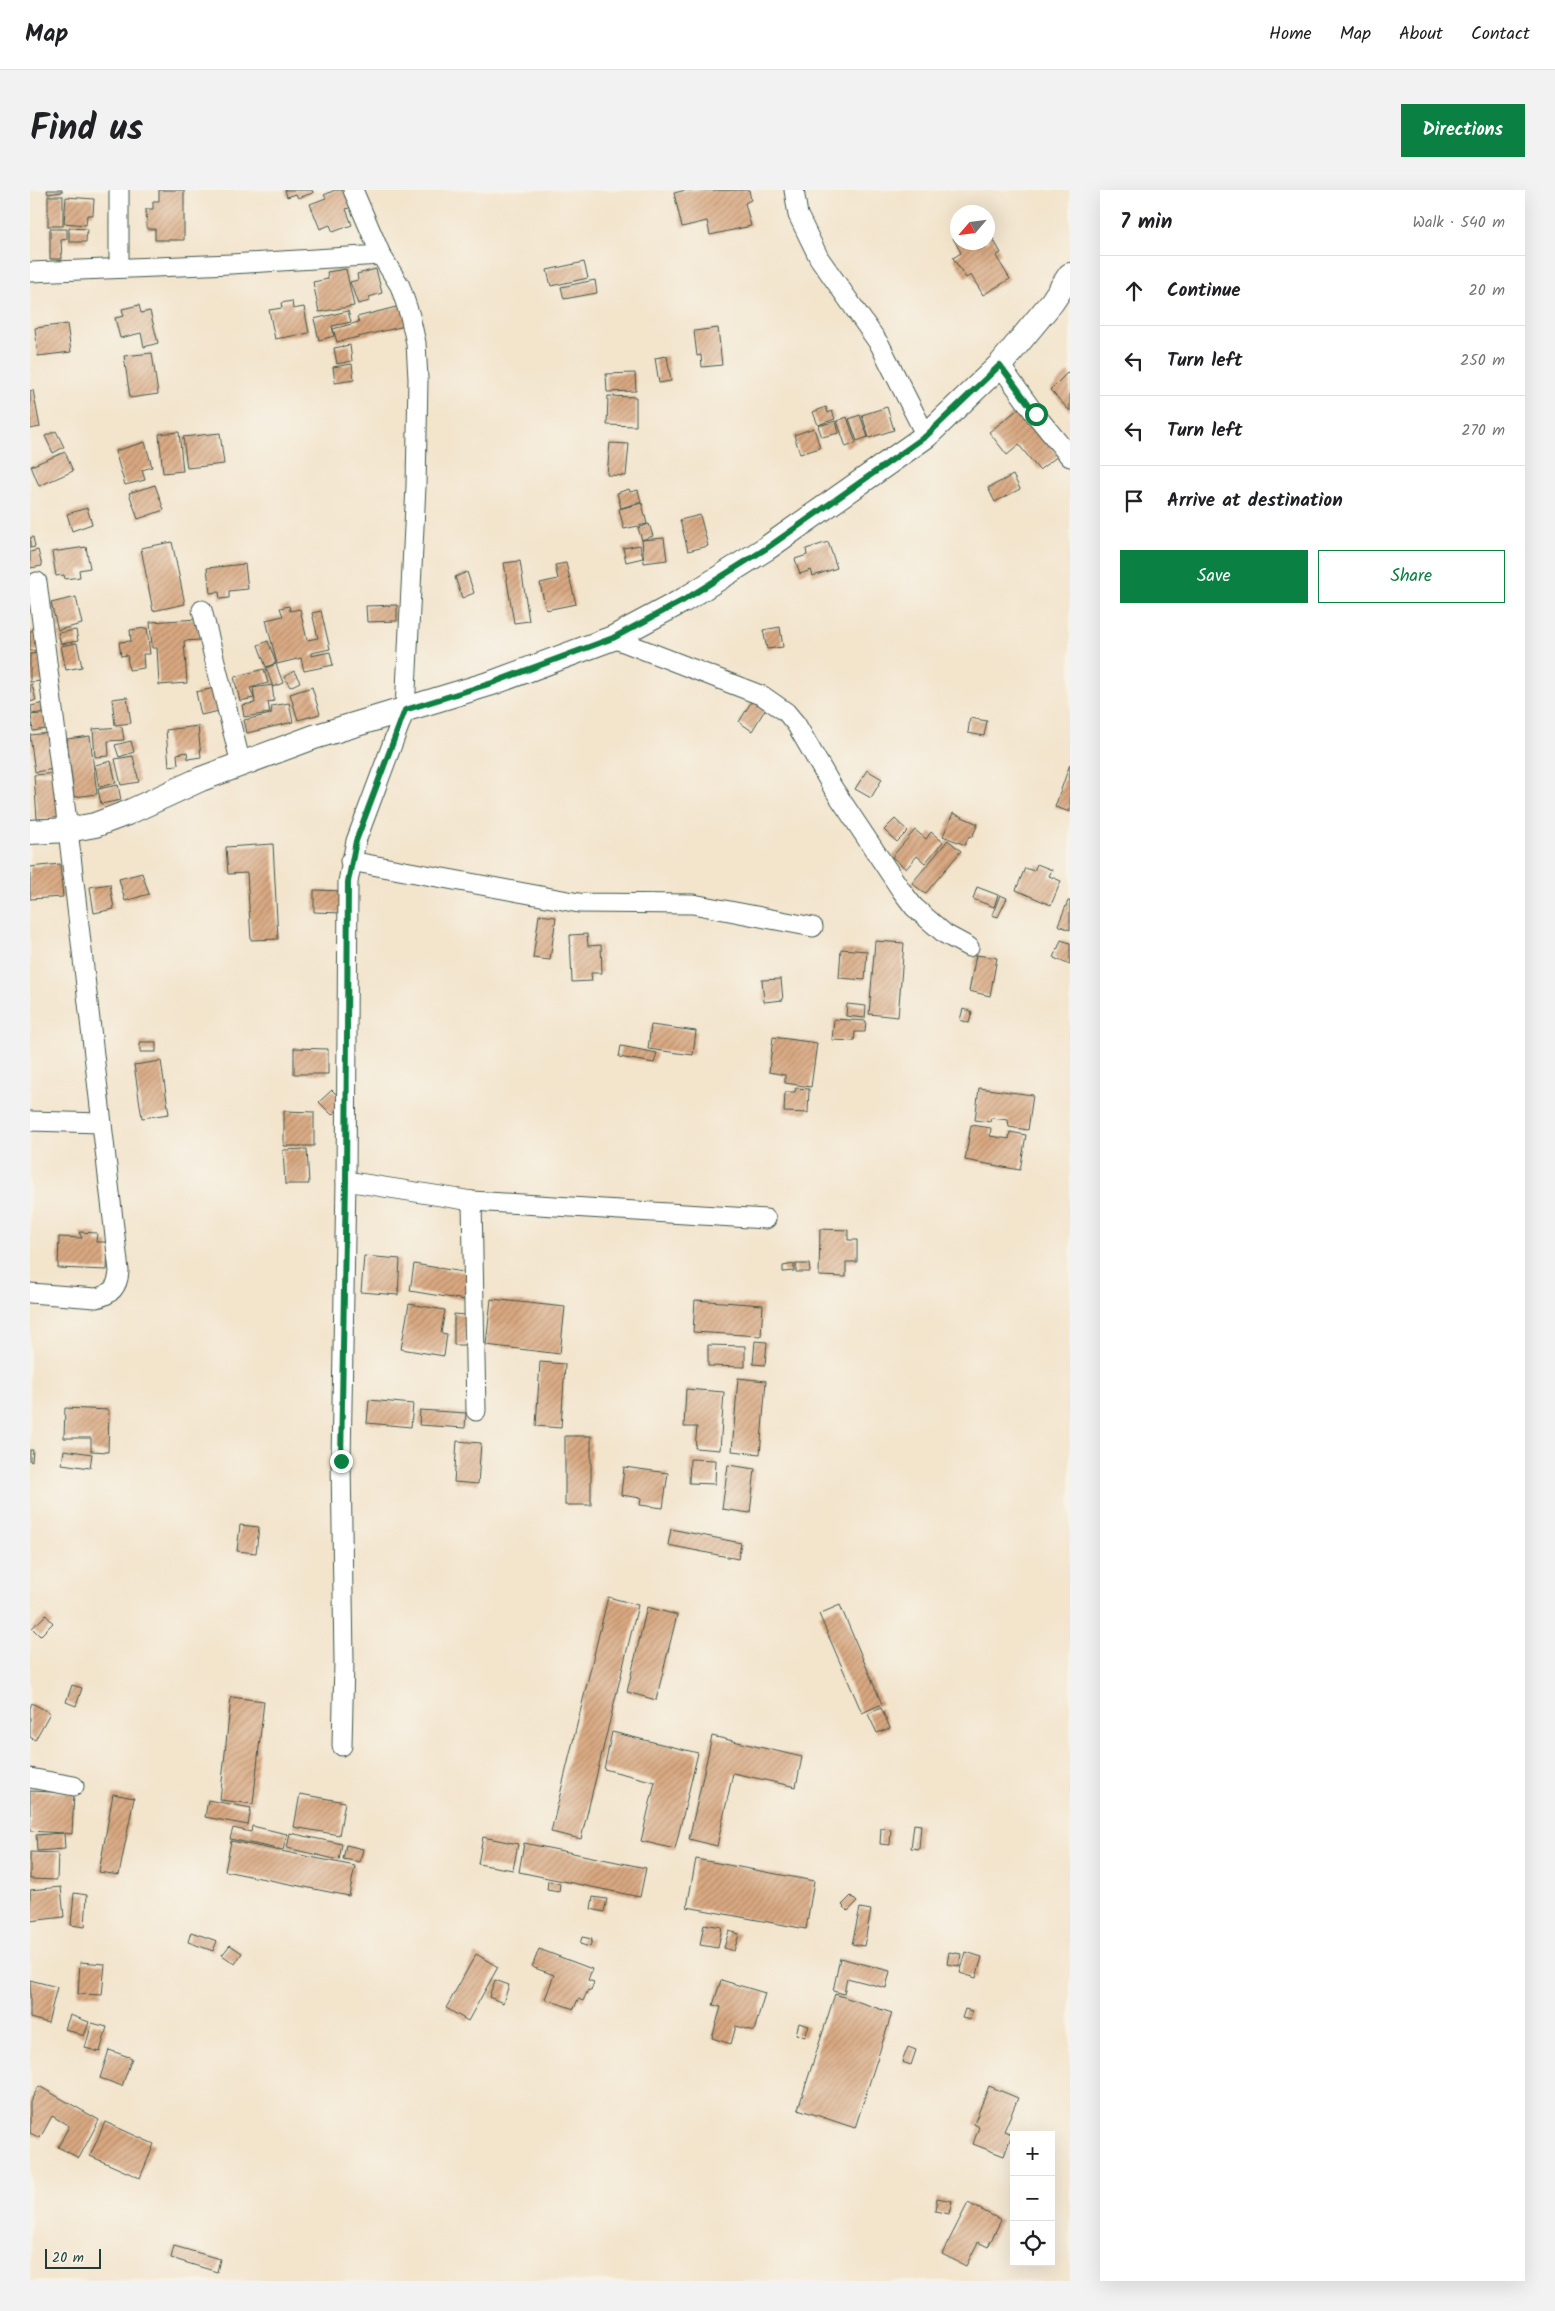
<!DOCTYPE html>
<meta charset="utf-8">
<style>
body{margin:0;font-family:Kalam,sans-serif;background:#f2f2f2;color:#202124}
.controls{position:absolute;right:15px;bottom:15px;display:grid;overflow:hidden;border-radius:0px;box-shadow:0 5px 20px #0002}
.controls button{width:45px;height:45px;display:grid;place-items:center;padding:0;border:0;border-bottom:1px solid #e0e0e0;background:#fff;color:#202124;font:25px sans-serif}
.compass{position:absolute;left:920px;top:15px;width:45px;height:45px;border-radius:50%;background:#fff;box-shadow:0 5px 20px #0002;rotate:242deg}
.scale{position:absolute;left:15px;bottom:12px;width:56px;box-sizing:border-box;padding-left:5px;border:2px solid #1f3d34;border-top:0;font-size:14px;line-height:18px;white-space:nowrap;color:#1f3d34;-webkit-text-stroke:4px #f7f3e8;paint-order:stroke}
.stop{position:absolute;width:15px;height:15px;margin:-11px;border:4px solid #0b8043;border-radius:50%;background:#fff}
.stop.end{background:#0b8043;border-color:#fff;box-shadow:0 1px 5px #0008}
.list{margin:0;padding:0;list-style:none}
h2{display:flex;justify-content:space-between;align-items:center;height:65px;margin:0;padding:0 20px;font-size:21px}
h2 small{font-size:16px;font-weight:400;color:#757577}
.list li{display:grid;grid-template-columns:32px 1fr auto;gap:15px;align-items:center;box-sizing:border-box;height:70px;padding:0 20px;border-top:1px solid #e0e0e0}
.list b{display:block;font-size:19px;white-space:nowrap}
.list em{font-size:16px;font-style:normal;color:#757577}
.actions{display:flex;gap:10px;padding:15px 20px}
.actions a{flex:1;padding:11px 0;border:1px solid #0b8043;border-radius:0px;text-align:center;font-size:18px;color:#0b8043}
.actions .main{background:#0b8043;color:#fff}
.icon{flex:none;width:28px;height:28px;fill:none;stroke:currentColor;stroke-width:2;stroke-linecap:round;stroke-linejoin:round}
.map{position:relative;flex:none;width:1040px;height:2091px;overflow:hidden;border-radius:0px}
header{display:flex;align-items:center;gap:30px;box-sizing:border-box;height:70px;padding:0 25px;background:#fff;border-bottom:1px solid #e0e0e0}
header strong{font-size:24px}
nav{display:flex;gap:28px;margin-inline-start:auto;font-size:18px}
.intro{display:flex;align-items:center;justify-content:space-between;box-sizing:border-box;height:120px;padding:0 30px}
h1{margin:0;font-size:35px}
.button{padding:12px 22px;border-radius:0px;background:#0b8043;color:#fff;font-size:18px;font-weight:700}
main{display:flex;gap:30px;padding:0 30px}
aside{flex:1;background:#fff;border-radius:0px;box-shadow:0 5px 20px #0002}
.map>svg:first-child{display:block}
.building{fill:url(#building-hatch)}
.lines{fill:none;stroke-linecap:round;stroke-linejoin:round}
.minor-casing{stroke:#3f564b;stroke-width:21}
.tertiary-casing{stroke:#3f564b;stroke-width:26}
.minor{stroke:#fff;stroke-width:19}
.tertiary{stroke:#fff;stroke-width:24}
.route{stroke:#0b8043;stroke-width:6}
</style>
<header>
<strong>Map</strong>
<nav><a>Home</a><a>Map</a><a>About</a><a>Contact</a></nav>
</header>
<div class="intro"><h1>Find us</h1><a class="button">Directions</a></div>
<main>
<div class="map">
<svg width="1040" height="2091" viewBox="0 0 1040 2091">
<defs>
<pattern id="building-hatch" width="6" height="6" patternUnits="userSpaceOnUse" patternTransform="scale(1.25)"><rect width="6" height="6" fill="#d9a881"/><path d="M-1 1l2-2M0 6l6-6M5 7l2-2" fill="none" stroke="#af8a6a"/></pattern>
</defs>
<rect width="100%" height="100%" fill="#f7f3e8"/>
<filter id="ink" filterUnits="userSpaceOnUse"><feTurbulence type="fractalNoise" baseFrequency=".02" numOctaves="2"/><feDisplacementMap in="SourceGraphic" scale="10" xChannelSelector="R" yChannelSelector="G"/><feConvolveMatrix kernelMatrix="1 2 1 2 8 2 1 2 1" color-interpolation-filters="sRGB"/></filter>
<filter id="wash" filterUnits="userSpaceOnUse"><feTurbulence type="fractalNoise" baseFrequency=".0096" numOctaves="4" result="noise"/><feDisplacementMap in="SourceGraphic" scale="20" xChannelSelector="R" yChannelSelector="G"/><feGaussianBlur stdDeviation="1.12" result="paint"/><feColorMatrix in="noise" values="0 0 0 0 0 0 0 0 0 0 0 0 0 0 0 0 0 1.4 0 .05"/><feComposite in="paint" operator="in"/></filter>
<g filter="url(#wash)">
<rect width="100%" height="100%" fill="#f3e4cc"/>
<g id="blocks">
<g class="building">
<polygon points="17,0 32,0 32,2 18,4"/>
<polygon points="129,0 154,0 154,50 125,50 125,39 117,39 116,19 123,19 123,11 129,11"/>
<polygon points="255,0 282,0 283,3 268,8 266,4 257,7"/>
<polygon points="305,0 315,0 322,17 316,19 322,35 303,42 300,35 290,39 280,14 296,8 294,5"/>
<polygon points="656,0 719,0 721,10 715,13 721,36 680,45 677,31 652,37 644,3"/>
<rect x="18" y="6" width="15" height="30"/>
<polygon points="36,7 64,9 63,25 57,25 56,35 34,33"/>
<polygon points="39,38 57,39 56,52 39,52"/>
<polygon points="20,39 37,39 37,49 31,50 32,69 20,69"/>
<polygon points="958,40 971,63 966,66 980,89 953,105 941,85 936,88 923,68 931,63 923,48 928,46 928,52 958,52"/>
<polygon points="554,72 558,88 521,96 517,80"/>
<polygon points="316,79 324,116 289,122 283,92 298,89 297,82"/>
<polygon points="346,79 352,103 339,107 340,111 328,114 320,92 328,90 327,84"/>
<polygon points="565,90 567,103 534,109 531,97"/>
<polygon points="262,111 263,119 274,117 279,143 245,149 239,120 252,118 251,113"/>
<polygon points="109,115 111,123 120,121 128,153 114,157 111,143 90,148 85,128 94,126 92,119"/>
<polygon points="374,115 379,135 307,152 303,139 329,132 327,127"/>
<polygon points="318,121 321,132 302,136 304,146 289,150 284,129"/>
<polygon points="37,134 41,162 8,166 5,138"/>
<polygon points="688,138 692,175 672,177 671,165 667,166 664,141"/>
<polygon points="320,155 322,171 307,174 304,158"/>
<polygon points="122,163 128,204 100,208 94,166"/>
<polygon points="637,166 641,191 629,193 625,168"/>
<polygon points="322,174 324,190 305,193 303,177"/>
<polygon points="1038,182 1040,185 1040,221 1020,200"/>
<polygon points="605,183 606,201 577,202 576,184"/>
<polygon points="3,200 10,237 0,239 0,201"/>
<polygon points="578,206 606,207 606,236 577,235"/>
<polygon points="796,217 798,223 802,221 805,229 788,235 783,222"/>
<polygon points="857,217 864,240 839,248 832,225"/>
<polygon points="991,217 1028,266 1009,280 989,255 977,265 959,242"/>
<polygon points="830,225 838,247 827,251 819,229"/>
<polygon points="817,227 826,253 816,257 807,231"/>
<polygon points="806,231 809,243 792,247 788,236"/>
<polygon points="784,238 790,258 770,264 764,245"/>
<polygon points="26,241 34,257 23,263 15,246"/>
<polygon points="149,242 153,281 133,283 129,244"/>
<polygon points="190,243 194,274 157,278 153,247"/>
<polygon points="115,252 122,277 112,280 115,290 95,295 85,261"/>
<polygon points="580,253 599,254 596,286 577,285"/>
<polygon points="35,262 43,281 9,296 1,276"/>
<polygon points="983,285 990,299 965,312 958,298"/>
<polygon points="125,295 134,320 108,329 99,303"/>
<polygon points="599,299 600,302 608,300 611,312 591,318 587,303"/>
<polygon points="612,313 617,334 594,339 589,319"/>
<polygon points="57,318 62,334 42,341 37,324"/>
<polygon points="670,325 678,356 658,361 650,330"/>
<polygon points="619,334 623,346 612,350 608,338"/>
<polygon points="3,347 5,357 0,358 0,348"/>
<polygon points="634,348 637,370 614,373 612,350"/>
<polygon points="142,352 155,414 123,421 111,358"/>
<polygon points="798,352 807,378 783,386 781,380 770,384 765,369 777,365 776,359"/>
<polygon points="610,355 613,368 596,372 593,358"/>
<polygon points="56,357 60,378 49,380 50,387 35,389 34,385 26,386 22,362"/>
<polygon points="8,360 12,376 0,378 0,362"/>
<polygon points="490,371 499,431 484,433 474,373"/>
<polygon points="536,373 546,414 516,420 510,393 528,389 525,375"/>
<polygon points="215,374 218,399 199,401 199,408 190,409 189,402 180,403 177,378"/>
<polygon points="437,382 444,403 432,408 425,387"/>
<polygon points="46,407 52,434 28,440 21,413"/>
<polygon points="367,415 367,431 337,432 336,416"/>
<polygon points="259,416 260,421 270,419 277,450 288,448 282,423 291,421 300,459 281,463 281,466 300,462 303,475 274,481 271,468 247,474 236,430 253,426 250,418"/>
<polygon points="168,429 170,450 154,451 157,493 129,495 127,458 122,458 120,432"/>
<polygon points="750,437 753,457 737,459 733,440"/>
<polygon points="117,438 120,464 113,464 114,478 99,480 97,465 91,466 89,452 101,451 100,440"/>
<polygon points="9,440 11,460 0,461 0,441"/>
<polygon points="46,440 48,451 31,454 28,443"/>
<polygon points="238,451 246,473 236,477 228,455"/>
<polygon points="47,453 52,477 36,480 31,456"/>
<polygon points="9,463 13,491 0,492 0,464"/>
<polygon points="246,474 253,493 243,497 236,478"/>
<polygon points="234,479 238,493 220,498 224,508 210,511 204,487"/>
<polygon points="264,481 270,492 260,497 254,487"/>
<polygon points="2,494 6,510 0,512 0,495"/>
<polygon points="242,495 244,511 238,512 240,523 214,527 212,515 225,513 223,498"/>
<polygon points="189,497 194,520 171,525 166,502"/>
<polygon points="282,497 290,524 268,530 260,504"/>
<polygon points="97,507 101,533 85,535 82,509"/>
<polygon points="723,509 736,518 722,541 709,532"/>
<polygon points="18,512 20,521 2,524 1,516"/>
<polygon points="259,513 263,532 217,543 214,530 241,524 242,516"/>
<polygon points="20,523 22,538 3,541 1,525"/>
<polygon points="940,528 957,531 954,546 938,543"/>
<polygon points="168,536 171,567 158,569 157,562 147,564 148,575 139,576 136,540"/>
<polygon points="92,537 94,550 78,551 79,566 65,567 63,539"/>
<polygon points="19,543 24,579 5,582 0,545"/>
<polygon points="60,546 67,604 44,607 37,549"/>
<polygon points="101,551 104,562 89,567 85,555"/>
<polygon points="103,566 109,592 91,595 85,569"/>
<polygon points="81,571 86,593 69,597 65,575"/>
<polygon points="1040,574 1040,622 1025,617"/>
<polygon points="837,580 852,589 841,608 825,599"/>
<polygon points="28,583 32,628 7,629 4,585"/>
<polygon points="88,595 91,610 71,614 68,599"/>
<polygon points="923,623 948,634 942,647 939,646 935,655 913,646"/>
<polygon points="865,629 878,641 867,652 854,640"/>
<polygon points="885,640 896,649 901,642 913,652 895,673 887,666 876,679 862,667"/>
<polygon points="918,650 931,661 895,704 882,693"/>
<polygon points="243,654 248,749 221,750 217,683 198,684 196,657"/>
<polygon points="30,674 33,707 0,709 0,677"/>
<polygon points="1007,674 1022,680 1019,686 1031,691 1021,715 986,700 995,678 1004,681"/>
<polygon points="112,683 119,704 95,711 89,689"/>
<polygon points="80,694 84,719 64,723 60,697"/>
<polygon points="947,697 968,705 964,717 943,709"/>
<polygon points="284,700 313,701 312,723 284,722"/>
<polygon points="970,705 977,708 968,727 962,725"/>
<polygon points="1038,711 1040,711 1040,740 1028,735"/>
<polygon points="509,725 526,727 520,770 503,768"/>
<polygon points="557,744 558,756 571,755 572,783 561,783 562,791 542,792 540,745"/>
<polygon points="1031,750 1040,753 1040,775 1024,768"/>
<polygon points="845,751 874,753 868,827 839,824"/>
<polygon points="811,759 837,761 835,790 809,788"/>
<polygon points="946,765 967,768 960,806 939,801"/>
<polygon points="751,789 753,810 734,812 732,790"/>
<polygon points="817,814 836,816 835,828 816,826"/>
<polygon points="933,819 942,822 939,833 930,830"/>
<polygon points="804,829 836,831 835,842 825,842 824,851 802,850"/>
<polygon points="621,835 666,841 663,865 618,859"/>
<polygon points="743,847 787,853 781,897 755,893 755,885 739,882"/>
<rect x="110" y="852" width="16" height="10"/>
<polygon points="591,856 627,863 624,873 589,867"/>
<polygon points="264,858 298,859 298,884 264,884"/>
<polygon points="131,871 139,924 112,928 104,875"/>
<polygon points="766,898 779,899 778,923 754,922 755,902 765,902"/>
<polygon points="949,898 1003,905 998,940 979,937 978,930 961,928 960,932 945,930"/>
<polygon points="302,900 315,913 302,925 289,912"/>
<polygon points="254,921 284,922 284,956 254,956"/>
<polygon points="941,935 961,938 960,946 979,949 980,942 996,945 990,980 935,970"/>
<polygon points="277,959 279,994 255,994 253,960"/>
<polygon points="790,1039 818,1040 818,1050 827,1050 827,1072 816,1072 816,1087 789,1086"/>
<polygon points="49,1042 67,1043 66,1052 78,1052 77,1080 28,1078 29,1047 52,1048"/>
<polygon points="334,1066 370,1069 368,1105 331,1102"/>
<polygon points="384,1074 439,1083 435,1110 380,1101"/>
<polygon points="764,1074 764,1081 753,1082 753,1076"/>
<polygon points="766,1074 779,1074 780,1082 766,1082"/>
<polygon points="461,1109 535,1117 530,1164 456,1155"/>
<polygon points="665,1110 733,1115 731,1146 663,1142"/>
<polygon points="379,1114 415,1120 411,1143 417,1144 414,1166 371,1159"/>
<polygon points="424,1124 436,1125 436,1155 424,1155"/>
<polygon points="725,1151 737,1152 735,1175 723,1174"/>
<polygon points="678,1155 715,1156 715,1177 678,1176"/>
<polygon points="510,1172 535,1174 531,1238 506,1236"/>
<polygon points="708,1188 736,1191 730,1264 702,1261"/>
<polygon points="656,1199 694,1202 690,1260 665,1258 667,1237 654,1237"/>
<polygon points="339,1210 383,1214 381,1237 337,1233"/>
<polygon points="35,1218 79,1220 78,1262 61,1261 61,1248 34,1248"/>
<polygon points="390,1220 436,1223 435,1238 389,1235"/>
<rect x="535" y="1246" width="26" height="69"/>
<polygon points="427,1251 451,1253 448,1294 424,1292"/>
<polygon points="0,1260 3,1260 2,1272 0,1271"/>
<polygon points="34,1260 62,1264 60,1278 32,1274"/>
<polygon points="660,1269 686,1270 685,1294 659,1293"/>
<polygon points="698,1275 725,1279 720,1323 692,1319"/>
<polygon points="594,1277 638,1283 633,1318 610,1315 611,1308 591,1305"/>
<polygon points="210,1335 229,1337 226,1363 207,1361"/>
<polygon points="641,1339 711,1353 708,1369 638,1355"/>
<polygon points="578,1407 608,1415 551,1649 521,1642"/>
<polygon points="810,1415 852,1514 832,1523 789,1424"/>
<polygon points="617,1417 647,1425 626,1510 597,1502"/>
<polygon points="16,1425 23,1433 10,1446 2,1438"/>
<polygon points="42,1495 52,1498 46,1516 36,1512"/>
<polygon points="201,1507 234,1511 223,1614 190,1610"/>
<polygon points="2,1513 20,1523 5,1550 0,1547 0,1518"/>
<polygon points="851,1518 860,1538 847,1543 838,1524"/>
<polygon points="582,1542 668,1563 645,1659 611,1651 625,1592 574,1579"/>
<polygon points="682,1546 772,1567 766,1597 703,1583 687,1656 659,1649"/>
<polygon points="0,1601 44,1603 42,1644 34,1643 35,1659 7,1661 6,1645 33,1643 0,1641"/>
<polygon points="83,1604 104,1608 89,1685 69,1682"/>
<polygon points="270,1604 315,1612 309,1645 264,1637"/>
<polygon points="178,1610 221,1618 218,1635 175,1627"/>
<polygon points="884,1634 891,1635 889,1659 881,1658"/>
<polygon points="222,1636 257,1644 253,1660 200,1649 203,1638 221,1642"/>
<polygon points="851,1638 861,1639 860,1655 850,1654"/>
<polygon points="260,1643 312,1654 309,1670 257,1658"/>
<polygon points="453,1647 488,1654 483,1680 448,1674"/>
<polygon points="201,1651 325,1676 319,1706 195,1681"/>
<polygon points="494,1653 616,1678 610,1707 489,1682"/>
<polygon points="316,1655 333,1659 330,1672 313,1669"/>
<polygon points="0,1662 28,1663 27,1690 0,1689"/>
<polygon points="666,1669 784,1691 776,1739 657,1717"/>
<polygon points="518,1691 530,1694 529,1702 517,1700"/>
<polygon points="31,1697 34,1727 0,1731 0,1700"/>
<polygon points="44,1703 57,1705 55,1737 41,1735"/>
<polygon points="821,1706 827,1712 818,1721 812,1715"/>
<polygon points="563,1707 577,1709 574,1722 561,1719"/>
<polygon points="830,1718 841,1720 834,1756 822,1754"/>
<polygon points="674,1734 692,1737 688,1758 670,1755"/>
<polygon points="699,1741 709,1744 704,1761 694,1758"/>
<polygon points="161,1742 187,1751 183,1761 158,1752"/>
<polygon points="552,1747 562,1749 560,1757 550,1754"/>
<polygon points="200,1755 212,1763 205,1774 192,1765"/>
<polygon points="509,1759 562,1779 558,1790 564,1792 561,1801 558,1800 553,1811 548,1809 544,1819 515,1809 524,1785 502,1777"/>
<polygon points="919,1762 931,1764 929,1776 917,1774"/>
<polygon points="936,1762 952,1767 946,1788 930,1783"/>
<polygon points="446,1764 468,1777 438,1831 416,1818"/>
<polygon points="810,1768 860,1781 856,1798 817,1788 814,1804 803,1801"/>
<polygon points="50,1772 75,1774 72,1805 48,1804"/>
<polygon points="0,1790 27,1797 18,1833 0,1828"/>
<polygon points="465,1790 479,1795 473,1813 459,1807"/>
<polygon points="691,1790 735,1803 724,1841 706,1836 701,1854 682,1848 691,1817 683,1815"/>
<polygon points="805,1804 862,1823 825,1938 768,1919"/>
<polygon points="935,1819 942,1821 940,1830 932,1828"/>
<polygon points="40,1825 59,1832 54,1846 35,1839"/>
<polygon points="62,1833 77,1837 70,1862 55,1858"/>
<polygon points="769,1833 779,1836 775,1847 766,1844"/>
<polygon points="878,1857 886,1860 881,1875 872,1872"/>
<polygon points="79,1860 102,1868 92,1896 70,1888"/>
<polygon points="9,1896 69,1930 49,1968 28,1957 39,1936 22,1926 10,1948 0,1943 0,1912"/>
<polygon points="959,1896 988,1908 974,1941 982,1944 974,1966 943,1954 949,1937 944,1934"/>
<polygon points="75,1932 124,1954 110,1988 60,1966"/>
<polygon points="907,2008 922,2011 919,2024 905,2021"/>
<polygon points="938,2013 971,2030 958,2057 948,2052 936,2076 912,2064"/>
<polygon points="144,2056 190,2069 187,2082 141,2068"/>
</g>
</g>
</g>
<g filter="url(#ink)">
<use href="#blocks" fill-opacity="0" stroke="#3f564b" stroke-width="1"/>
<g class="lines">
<g class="minor-casing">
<g id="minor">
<polyline points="89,0 89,78"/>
<polyline points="764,0 768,25 789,68 850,155 896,246"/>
<polyline points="0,82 201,74 351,65"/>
<polyline points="970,175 1005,224 1040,267"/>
<polyline points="172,420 211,574"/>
<polyline points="583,448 733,506 756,522 766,534 803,598 871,700 884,717 900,731 915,744 939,757"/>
<polyline points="320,671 549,713 663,714 783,737"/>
<polyline points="0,931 72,933"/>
<polyline points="316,991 442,1011 736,1029"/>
<polyline points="442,1011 446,1221"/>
<path d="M 0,1103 L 66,1108 C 81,1105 88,1097 89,1081 L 38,640 L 7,392"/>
<polyline points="312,1556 314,1471 311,1271 316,991 318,692 326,651 375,520 386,296 388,189 386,153 380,126 370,96 351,65 323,0"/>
<polyline points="0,1588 44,1596"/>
</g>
</g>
<g class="tertiary-casing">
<polyline id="tertiary" points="0,642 38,640 65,635 97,623 171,589 284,547 462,493 583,448 654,410 737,358 896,246 970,175 1022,112 1040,85"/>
</g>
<use href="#minor" class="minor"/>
<use href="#tertiary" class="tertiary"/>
</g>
</g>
<g class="lines" filter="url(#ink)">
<polyline class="route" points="311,1271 316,990 318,692 326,651 375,520 462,493 583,448 654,410 737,358 896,246 970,175 1006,224"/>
</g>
</svg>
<div class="controls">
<button>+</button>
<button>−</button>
<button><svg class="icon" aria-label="locate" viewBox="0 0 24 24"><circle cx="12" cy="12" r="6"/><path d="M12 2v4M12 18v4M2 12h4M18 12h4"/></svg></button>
</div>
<svg class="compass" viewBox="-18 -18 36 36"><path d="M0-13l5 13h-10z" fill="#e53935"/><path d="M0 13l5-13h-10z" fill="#757577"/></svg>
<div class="scale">20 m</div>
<div class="stop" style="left:1006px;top:224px"></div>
<div class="stop end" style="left:311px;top:1271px"></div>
</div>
<aside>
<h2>7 min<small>Walk · 540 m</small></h2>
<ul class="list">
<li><svg class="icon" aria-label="ahead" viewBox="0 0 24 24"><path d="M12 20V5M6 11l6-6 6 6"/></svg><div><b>Continue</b></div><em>20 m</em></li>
<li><svg class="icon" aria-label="left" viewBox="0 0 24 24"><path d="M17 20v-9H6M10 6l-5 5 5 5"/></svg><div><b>Turn left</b></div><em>250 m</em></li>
<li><svg class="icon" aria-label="left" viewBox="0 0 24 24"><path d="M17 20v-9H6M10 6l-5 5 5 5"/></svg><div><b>Turn left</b></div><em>270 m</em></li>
<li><svg class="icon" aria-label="arrive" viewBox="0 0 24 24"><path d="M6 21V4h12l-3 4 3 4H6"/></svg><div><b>Arrive at destination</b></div></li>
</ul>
<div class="actions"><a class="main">Save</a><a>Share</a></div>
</aside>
</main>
